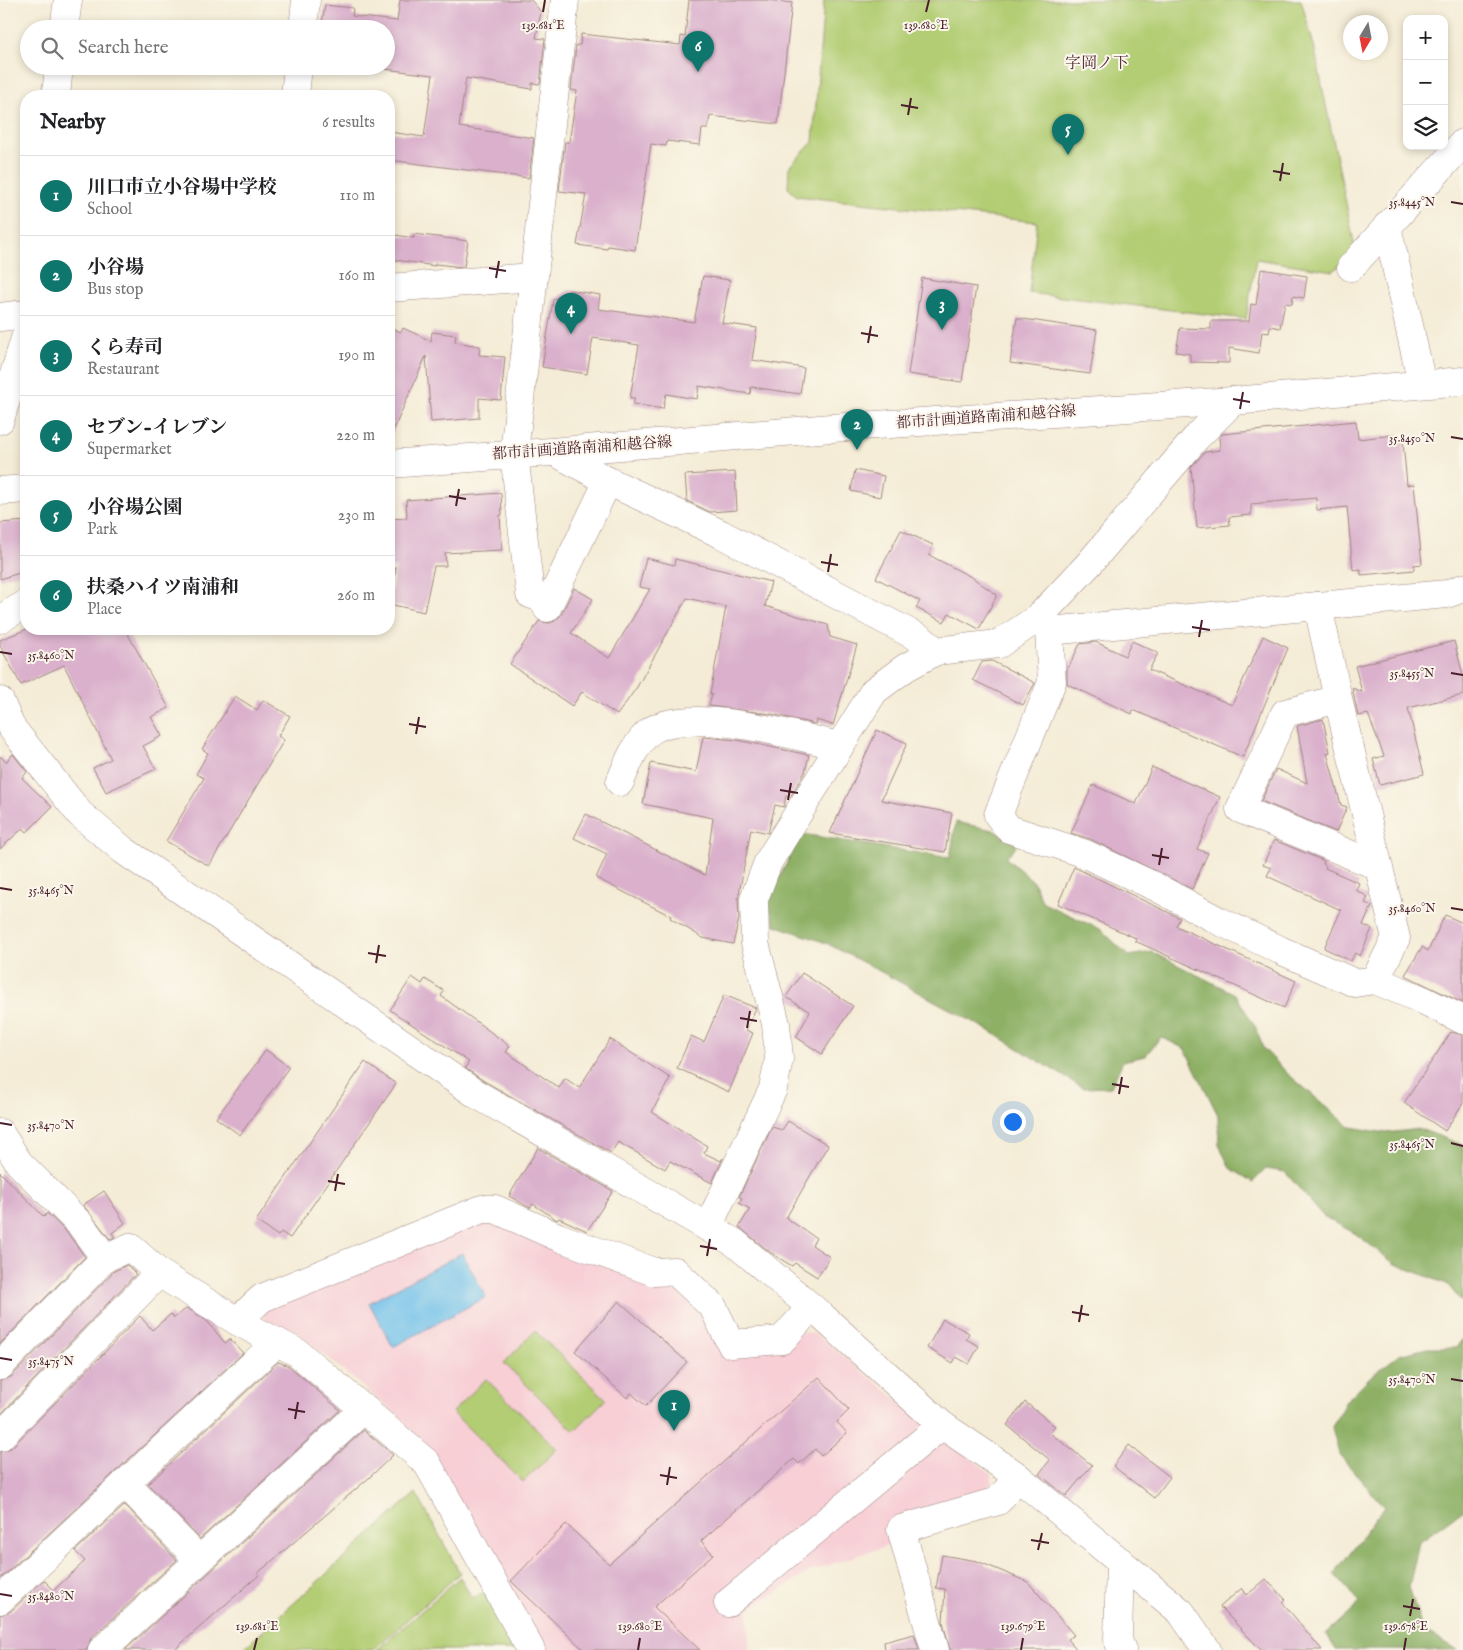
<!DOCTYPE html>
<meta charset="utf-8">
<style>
body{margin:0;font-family:"IM FELL English","Noto Serif JP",serif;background:#f2f2f2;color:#202124}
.controls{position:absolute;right:15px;top:15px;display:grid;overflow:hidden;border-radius:10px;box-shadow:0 2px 8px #0003}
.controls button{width:45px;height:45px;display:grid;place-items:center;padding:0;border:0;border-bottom:1px solid #e0e0e0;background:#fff;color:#202124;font:25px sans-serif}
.compass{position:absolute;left:1343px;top:15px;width:45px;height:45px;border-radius:50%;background:#fff;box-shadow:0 2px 8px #0003;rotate:190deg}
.you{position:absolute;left:1012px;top:1121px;width:18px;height:18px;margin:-12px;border:4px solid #fff;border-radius:50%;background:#1a73e8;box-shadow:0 0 0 8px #1a73e833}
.badge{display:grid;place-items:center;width:32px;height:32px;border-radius:50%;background:#0f766e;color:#fff;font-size:16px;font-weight:700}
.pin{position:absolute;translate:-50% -41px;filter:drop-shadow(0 1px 2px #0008)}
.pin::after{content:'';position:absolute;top:26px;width:18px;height:15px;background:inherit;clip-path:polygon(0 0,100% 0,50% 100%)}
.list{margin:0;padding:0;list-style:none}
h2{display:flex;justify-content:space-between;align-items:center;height:65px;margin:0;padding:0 20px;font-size:21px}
h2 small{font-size:16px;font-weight:400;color:#757577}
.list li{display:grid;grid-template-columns:32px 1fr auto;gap:15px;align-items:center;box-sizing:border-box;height:80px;padding:0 20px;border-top:1px solid #e0e0e0}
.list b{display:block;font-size:19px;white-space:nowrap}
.list p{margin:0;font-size:16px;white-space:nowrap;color:#757577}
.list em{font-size:16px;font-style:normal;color:#757577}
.icon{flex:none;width:28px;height:28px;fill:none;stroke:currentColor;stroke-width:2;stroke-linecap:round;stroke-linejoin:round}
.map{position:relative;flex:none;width:1463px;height:1650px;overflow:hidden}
.search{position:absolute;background:#fff;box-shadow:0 2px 8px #0003;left:20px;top:20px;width:375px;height:55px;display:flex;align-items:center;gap:12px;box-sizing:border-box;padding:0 18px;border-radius:28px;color:#757577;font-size:19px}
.panel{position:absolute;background:#fff;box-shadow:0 2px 8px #0003;left:20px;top:90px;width:375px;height:545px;border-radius:20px}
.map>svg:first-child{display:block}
.built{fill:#f7cfd5}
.green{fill:#b2cd73;stroke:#7e764f}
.forest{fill:#8db065;stroke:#6c6848}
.water{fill:#6dbfe9;stroke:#5c6f8a}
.building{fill:#dab0cc}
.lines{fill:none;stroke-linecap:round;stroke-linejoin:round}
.street-casing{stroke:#9f8680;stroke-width:29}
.secondary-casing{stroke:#9f8680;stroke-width:29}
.street{stroke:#fff;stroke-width:28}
.secondary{stroke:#fff;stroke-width:28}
.ticks{fill:none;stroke:#4a1f2b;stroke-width:2}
.labels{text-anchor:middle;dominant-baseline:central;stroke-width:4;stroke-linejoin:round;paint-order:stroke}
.street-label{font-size:15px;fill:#4a1f2b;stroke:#fbf7ec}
.neighbourhood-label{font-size:16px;fill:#4a1f2b;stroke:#fbf7ec}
.ticks-label{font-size:12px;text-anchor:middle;fill:#4a1f2b;stroke:#fbf7ec;stroke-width:4;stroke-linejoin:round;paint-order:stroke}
</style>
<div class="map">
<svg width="1463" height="1650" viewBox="0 0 1463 1650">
<rect width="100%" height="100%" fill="#fbf7ec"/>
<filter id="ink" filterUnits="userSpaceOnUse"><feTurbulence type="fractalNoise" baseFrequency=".02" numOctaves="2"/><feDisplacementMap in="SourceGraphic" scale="10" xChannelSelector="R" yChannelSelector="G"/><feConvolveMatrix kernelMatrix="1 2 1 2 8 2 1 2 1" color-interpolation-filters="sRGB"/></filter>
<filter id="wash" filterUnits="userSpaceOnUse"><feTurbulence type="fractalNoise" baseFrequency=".0096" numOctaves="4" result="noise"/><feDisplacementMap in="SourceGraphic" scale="20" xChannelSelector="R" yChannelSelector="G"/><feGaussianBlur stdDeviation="1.12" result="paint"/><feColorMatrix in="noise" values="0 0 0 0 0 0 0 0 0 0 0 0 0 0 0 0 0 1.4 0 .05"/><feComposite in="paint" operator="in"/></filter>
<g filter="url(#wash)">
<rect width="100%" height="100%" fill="#f4ecd6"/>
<polygon class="built" points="490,1220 673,1284 704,1316 729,1354 805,1332 816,1334 992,1475 992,1483 978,1495 884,1524 890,1545 811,1571 748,1609 749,1650 542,1650 420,1443 402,1419 293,1329 267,1321 262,1315 266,1305"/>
<g class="green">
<polygon points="824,0 1301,0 1314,46 1355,247 1347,259 1333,271 1256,259 1246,319 1029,293 1037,222 797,196 788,188 789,167 813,142"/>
<polygon points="535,1331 606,1399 574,1431 504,1363"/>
<polygon points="486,1379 557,1449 523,1482 452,1412"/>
<polygon points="416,1493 460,1573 373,1650 242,1650"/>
<polygon points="460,1577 472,1598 488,1591 513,1650 377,1650"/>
</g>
<g class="forest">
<polygon points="956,822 993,830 1017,845 1006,858 1033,881 1043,903 1100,929 1129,956 1152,952 1235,994 1256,1028 1263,1048 1288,1074 1350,1127 1386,1133 1420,1129 1463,1145 1463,1303 1447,1284 1395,1264 1356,1234 1323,1216 1285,1172 1266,1169 1253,1182 1230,1168 1219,1145 1218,1115 1185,1049 1161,1037 1145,1056 1123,1061 1111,1087 1083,1088 990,1031 887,975 826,943 775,925 767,901 802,834 950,858"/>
<polygon points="1463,1338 1463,1510 1419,1542 1409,1587 1423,1631 1458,1650 1336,1650 1326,1634 1360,1603 1334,1574 1384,1507 1339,1454 1332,1427 1346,1401 1370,1377 1399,1355 1427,1348 1456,1348"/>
</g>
<polygon class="water" points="462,1253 486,1297 393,1347 369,1303"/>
<g id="blocks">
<g class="building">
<polygon points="400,0 531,0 541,12 536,38 545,39 540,84 532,83 532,89 466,78 459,127 534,138 529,178 389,160 389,132 424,137 433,75 360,66 386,66 386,29 321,29 325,5 353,8 352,16 397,21"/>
<polygon points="689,0 768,0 792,3 778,124 710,116 708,129 702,129 700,145 667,141 666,146 651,144 635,250 608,246 607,249 577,245 586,194 559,191 565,142 569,142 577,91 571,90 576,45 580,45 581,34 680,45 681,36 685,37"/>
<polygon points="389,234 414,238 414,234 468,241 464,267 435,264 435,266 389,259"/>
<polygon points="1261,269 1307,276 1304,298 1293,296 1292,304 1285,303 1280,328 1270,326 1269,333 1262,332 1259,353 1229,348 1229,363 1190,362 1190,354 1176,352 1180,328 1211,329 1211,321 1249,321 1251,304 1256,305"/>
<polygon points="703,276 730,280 722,323 757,328 752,360 804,368 800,394 751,387 750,394 699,386 697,399 666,394 663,409 633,404 635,398 630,398 639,345 593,338 587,374 542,367 553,300 569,290 600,295 598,309 694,322"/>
<polygon points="922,278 976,287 962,382 908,374"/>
<polygon points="1017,318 1097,330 1090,374 1010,363"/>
<polygon points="389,327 401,332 403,328 431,341 432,332 456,335 455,342 480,346 479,355 505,357 501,400 479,398 479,418 431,422 426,356 389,440"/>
<polygon points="1356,421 1358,439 1394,435 1395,442 1403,442 1407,485 1414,484 1422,564 1414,565 1414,570 1361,575 1361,569 1353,570 1347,507 1317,510 1316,498 1251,504 1251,515 1229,517 1230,525 1197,528 1191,467 1205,452 1220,450 1219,437 1222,434"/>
<polygon points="855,470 884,476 880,497 851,491"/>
<polygon points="735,472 737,510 710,512 687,501 685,475"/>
<polygon points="501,493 502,515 500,515 502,550 445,553 446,566 434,566 424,612 389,604 396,567 389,568 389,519 407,518 406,500"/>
<polygon points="26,521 26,571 0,579 0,523"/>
<polygon points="901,530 933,545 929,555 973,578 997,595 979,629 949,613 944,622 916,608 920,601 876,578"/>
<polygon points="646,558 674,565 675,559 771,582 765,606 828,625 830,637 857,645 833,725 816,720 815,724 771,714 709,706 712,694 710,694 726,607 687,598 637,687 617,715 582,692 572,706 510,664 539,621 549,623 555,621 561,615 574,588 593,599 571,633 609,658 650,589 639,587"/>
<polygon points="27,629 125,629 169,708 151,717 162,736 143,746 156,769 106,792 93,768 111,759 64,665 21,685 0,646 0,640"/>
<polygon points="1263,636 1288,648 1243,757 1133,710 1132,714 1067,684 1067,670 1080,644 1096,642 1125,656 1132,641 1158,653 1149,670 1232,705"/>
<polygon points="1454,641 1463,675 1463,695 1408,708 1424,774 1380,785 1373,759 1384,756 1368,714 1358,716 1352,688 1362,692 1355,666"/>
<polygon points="992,661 1035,683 1023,705 973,680 982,662"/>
<polygon points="235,696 257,710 263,700 290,716 278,736 284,740 209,866 166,841 204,778 196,774 208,753 202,749"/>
<polygon points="1323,719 1330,752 1327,753 1341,805 1347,807 1336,832 1261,801 1276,769 1307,783 1297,726"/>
<polygon points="877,730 907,743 881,800 952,813 945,852 830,833"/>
<polygon points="703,737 737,740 809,755 805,772 790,797 786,796 784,807 775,805 768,833 751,829 738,899 739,919 733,944 703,938 670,918 671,916 596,878 607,854 574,838 586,814 705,875 713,818 643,804 651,763 696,772"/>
<polygon points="13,754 27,772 22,778 52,807 27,832 23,828 0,849 0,756 6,762"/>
<polygon points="1152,767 1220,797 1197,849 1208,853 1192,889 1090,839 1071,833 1093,785 1136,804"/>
<polygon points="1274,840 1324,861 1323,864 1326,866 1325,868 1359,883 1356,890 1368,897 1365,903 1372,906 1363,925 1372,929 1360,956 1355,953 1351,961 1324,948 1341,910 1267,876 1271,868 1263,865"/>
<polygon points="1074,867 1180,918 1176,926 1296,981 1284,1008 1135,941 1136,938 1058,904"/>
<polygon points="1445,915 1463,923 1463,1003 1405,975 1422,947 1428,951"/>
<polygon points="802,973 853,1006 822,1054 796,1037 810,1012 786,997"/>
<polygon points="412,977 422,984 425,979 444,991 441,996 510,1046 506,1052 559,1088 565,1078 579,1088 610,1039 670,1078 652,1112 707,1146 704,1153 721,1161 723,1158 712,1183 670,1161 665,1169 618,1142 611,1153 484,1081 465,1068 469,1062 390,1010"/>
<polygon points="724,995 756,1008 746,1030 753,1033 729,1092 677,1068 691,1036 704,1042"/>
<polygon points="1451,1032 1463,1035 1463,1103 1445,1131 1404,1103"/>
<polygon points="266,1050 289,1067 240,1135 216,1118"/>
<polygon points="365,1062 396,1084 290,1238 281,1232 278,1236 256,1221"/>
<polygon points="788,1121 828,1145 786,1218 816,1238 812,1245 830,1257 817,1277 795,1263 792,1266 771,1253 739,1227 750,1209 739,1203 742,1198 739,1197 772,1127 782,1130"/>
<polygon points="538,1148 613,1191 587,1231 559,1218 557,1220 533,1204 530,1208 509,1196"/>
<polygon points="0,1172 44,1217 47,1213 68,1234 85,1257 0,1344"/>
<polygon points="104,1191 125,1223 112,1233 115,1237 110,1239 83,1205"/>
<polygon points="127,1265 136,1274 0,1415 0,1381 11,1377 114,1271"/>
<polygon points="619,1301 687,1362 646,1406 631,1393 627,1398 575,1351"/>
<polygon points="187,1308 207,1321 225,1343 230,1339 243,1353 0,1579 0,1452 11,1448 140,1316 152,1330 171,1314 174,1318"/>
<polygon points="943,1319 969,1333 966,1339 979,1346 969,1364 956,1357 953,1363 927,1348"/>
<polygon points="278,1362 289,1366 340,1410 200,1539 148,1484"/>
<polygon points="819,1377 849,1410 837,1422 847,1433 821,1456 815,1449 799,1464 794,1459 701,1541 713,1554 654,1607 700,1650 584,1650 511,1581 566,1524 609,1564"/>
<polygon points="1025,1402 1055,1426 1050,1433 1092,1465 1066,1496 1039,1474 1050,1460 1007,1425"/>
<polygon points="364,1430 393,1455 370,1477 258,1573 259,1575 174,1650 125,1650"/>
<polygon points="1129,1445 1170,1477 1154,1498 1113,1466"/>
<polygon points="125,1505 177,1560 91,1638 87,1650 0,1650 0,1615 11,1611 44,1580 54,1590 85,1561 75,1551"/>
<polygon points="942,1555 977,1561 1028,1582 1074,1635 1068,1639 1077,1650 950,1650 943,1622 945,1589 936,1588"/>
<polygon points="1266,1579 1286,1600 1283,1603 1322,1650 1261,1650 1220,1607 1242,1588 1247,1595"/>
<polygon points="914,1634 919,1650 885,1650 884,1642"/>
</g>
</g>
</g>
<g filter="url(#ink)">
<use href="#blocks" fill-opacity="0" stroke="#9f8680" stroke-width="1"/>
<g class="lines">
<g class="street-casing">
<g id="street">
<polyline points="64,29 68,0"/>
<polyline points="303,29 306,0"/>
<polyline points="56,96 59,66"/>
<polyline points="295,96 298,66"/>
<polyline points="1351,267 1463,143"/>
<polyline points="389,288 533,277"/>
<polyline points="0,317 26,314"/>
<polyline points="0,420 26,335"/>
<polyline points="555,452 608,481 721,534 921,639 936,651 999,644 1038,618 1088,565 1196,438 1233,401"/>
<polyline points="514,453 530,594 550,601"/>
<polyline points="1318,606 1338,699 1396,938 1375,980"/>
<polyline points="547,608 608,481"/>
<polyline points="1038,618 1049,631 1052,682 998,815 1009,829 1083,853 1156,887 1217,920 1280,950 1355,983 1375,980 1425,1001 1463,1020"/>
<polyline points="0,619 26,604"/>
<polyline points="1049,631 1447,594 1463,588"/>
<polyline points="1338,699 1285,713 1240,809 1378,866"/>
<polyline points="0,701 11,727 80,814 123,850 476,1094 735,1243 823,1317 942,1425 1013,1473 1181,1612 1207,1650"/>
<path d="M 620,782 C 627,766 633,748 646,735 C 678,702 797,736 839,746"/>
<polyline points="0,1133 19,1163 80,1224 105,1258 130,1247 159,1273 237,1321 298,1353 427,1463 531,1650"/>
<polyline points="708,1227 773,1089 779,1059 776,1024 755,943 754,899 768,862 874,691 905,668 936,651"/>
<polyline points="237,1321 262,1298 482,1209 495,1209 558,1237 654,1272 675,1271 713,1307 731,1344 782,1340 811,1307"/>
<polyline points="0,1366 105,1258"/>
<polyline points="0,1437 159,1273"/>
<polyline points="125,1483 199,1560"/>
<polyline points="1120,1561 1118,1640 1122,1650"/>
<polyline points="0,1600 277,1342"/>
<polyline points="728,1603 942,1425"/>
<polyline points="102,1650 365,1408"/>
<polyline points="935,1650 901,1529 998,1501 1018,1477"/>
</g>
</g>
<g class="secondary-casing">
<g id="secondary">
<polyline points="1387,226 1422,384"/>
<polyline points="514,453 565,0"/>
<polyline points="389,464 551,452 831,428 1233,401 1463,381"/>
<polyline points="0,491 26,489"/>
</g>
</g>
<use href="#street" class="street"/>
<use href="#secondary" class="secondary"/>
</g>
</g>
<path class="ticks" d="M 543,12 L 545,0M 926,12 L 929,0M 901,105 L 918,108M 908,115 L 911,98M 1273,171 L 1290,174M 1280,181 L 1283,163M 1451,202 L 1463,204M 489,268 L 506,271M 496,278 L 499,261M 861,333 L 878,336M 868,343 L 871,326M 1233,399 L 1250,402M 1240,409 L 1243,392M 1451,437 L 1463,439M 449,496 L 466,499M 456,506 L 459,489M 821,562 L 838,565M 828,572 L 831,554M 1192,627 L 1210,630M 1199,637 L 1202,620M 0,652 L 12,654M 1451,673 L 1463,675M 409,724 L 426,727M 416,734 L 419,717M 780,790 L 798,793M 788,800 L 791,783M 1152,855 L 1169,858M 1159,865 L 1162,848M 0,888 L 12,890M 1451,908 L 1463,910M 368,953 L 386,956M 376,963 L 379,945M 740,1018 L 757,1021M 747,1028 L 750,1011M 1112,1084 L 1129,1087M 1119,1094 L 1122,1077M 0,1123 L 12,1125M 1451,1143 L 1463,1146M 328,1181 L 345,1184M 335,1191 L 338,1174M 700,1246 L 717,1249M 707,1256 L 710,1239M 1072,1312 L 1089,1315M 1079,1322 L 1082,1305M 0,1358 L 12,1360M 1451,1379 L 1463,1381M 288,1409 L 305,1412M 295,1419 L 298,1402M 660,1475 L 677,1478M 667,1485 L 670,1467M 1031,1540 L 1049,1543M 1038,1550 L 1042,1533M 0,1594 L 12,1596M 1403,1606 L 1420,1609M 1410,1616 L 1413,1599M 254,1650 L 257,1638M 638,1650 L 640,1638M 1021,1650 L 1023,1638M 1404,1650 L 1406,1638"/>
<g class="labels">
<g class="street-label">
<text transform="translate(986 417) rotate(-4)">都市計画道路南浦和越谷線</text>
<text transform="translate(582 448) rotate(-4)">都市計画道路南浦和越谷線</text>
</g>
<g class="neighbourhood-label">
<text x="1097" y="64">字岡ノ下</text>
</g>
</g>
<g class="ticks-label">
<text x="543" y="29">139.681°E</text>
<text x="926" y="29">139.680°E</text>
<text x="1412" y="206">35.8445°N</text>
<text x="1412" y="442">35.8450°N</text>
<text x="51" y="659">35.8460°N</text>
<text x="1412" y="677">35.8455°N</text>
<text x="51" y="894">35.8465°N</text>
<text x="1412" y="912">35.8460°N</text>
<text x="51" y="1129">35.8470°N</text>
<text x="1412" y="1148">35.8465°N</text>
<text x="51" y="1365">35.8475°N</text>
<text x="1412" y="1383">35.8470°N</text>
<text x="51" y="1600">35.8480°N</text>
<text x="257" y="1630">139.681°E</text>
<text x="640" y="1630">139.680°E</text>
<text x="1023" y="1630">139.679°E</text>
<text x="1406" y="1630">139.678°E</text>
</g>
</svg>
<div class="controls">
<button>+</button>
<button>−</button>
<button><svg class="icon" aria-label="layers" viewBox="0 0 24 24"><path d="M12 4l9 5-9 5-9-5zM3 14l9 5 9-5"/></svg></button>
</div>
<svg class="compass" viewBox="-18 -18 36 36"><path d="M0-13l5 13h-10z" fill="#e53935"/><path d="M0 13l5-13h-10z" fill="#757577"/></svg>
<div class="you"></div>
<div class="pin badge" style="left:674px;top:1431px">1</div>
<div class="pin badge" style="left:857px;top:450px">2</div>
<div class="pin badge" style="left:942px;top:330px">3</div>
<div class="pin badge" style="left:571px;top:334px">4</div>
<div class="pin badge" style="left:1068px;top:155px">5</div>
<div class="pin badge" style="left:698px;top:72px">6</div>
<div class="search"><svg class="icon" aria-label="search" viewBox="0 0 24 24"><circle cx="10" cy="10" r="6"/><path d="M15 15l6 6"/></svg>Search here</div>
<section class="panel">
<h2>Nearby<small>6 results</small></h2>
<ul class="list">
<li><span class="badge">1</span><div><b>川口市立小谷場中学校</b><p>School</p></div><em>110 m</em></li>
<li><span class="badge">2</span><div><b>小谷場</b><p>Bus stop</p></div><em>160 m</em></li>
<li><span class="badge">3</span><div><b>くら寿司</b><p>Restaurant</p></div><em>190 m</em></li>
<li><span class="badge">4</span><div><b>セブン-イレブン</b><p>Supermarket</p></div><em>220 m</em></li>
<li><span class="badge">5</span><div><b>小谷場公園</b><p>Park</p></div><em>230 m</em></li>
<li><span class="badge">6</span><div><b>扶桑ハイツ南浦和</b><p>Place</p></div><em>260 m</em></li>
</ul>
</section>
</div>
